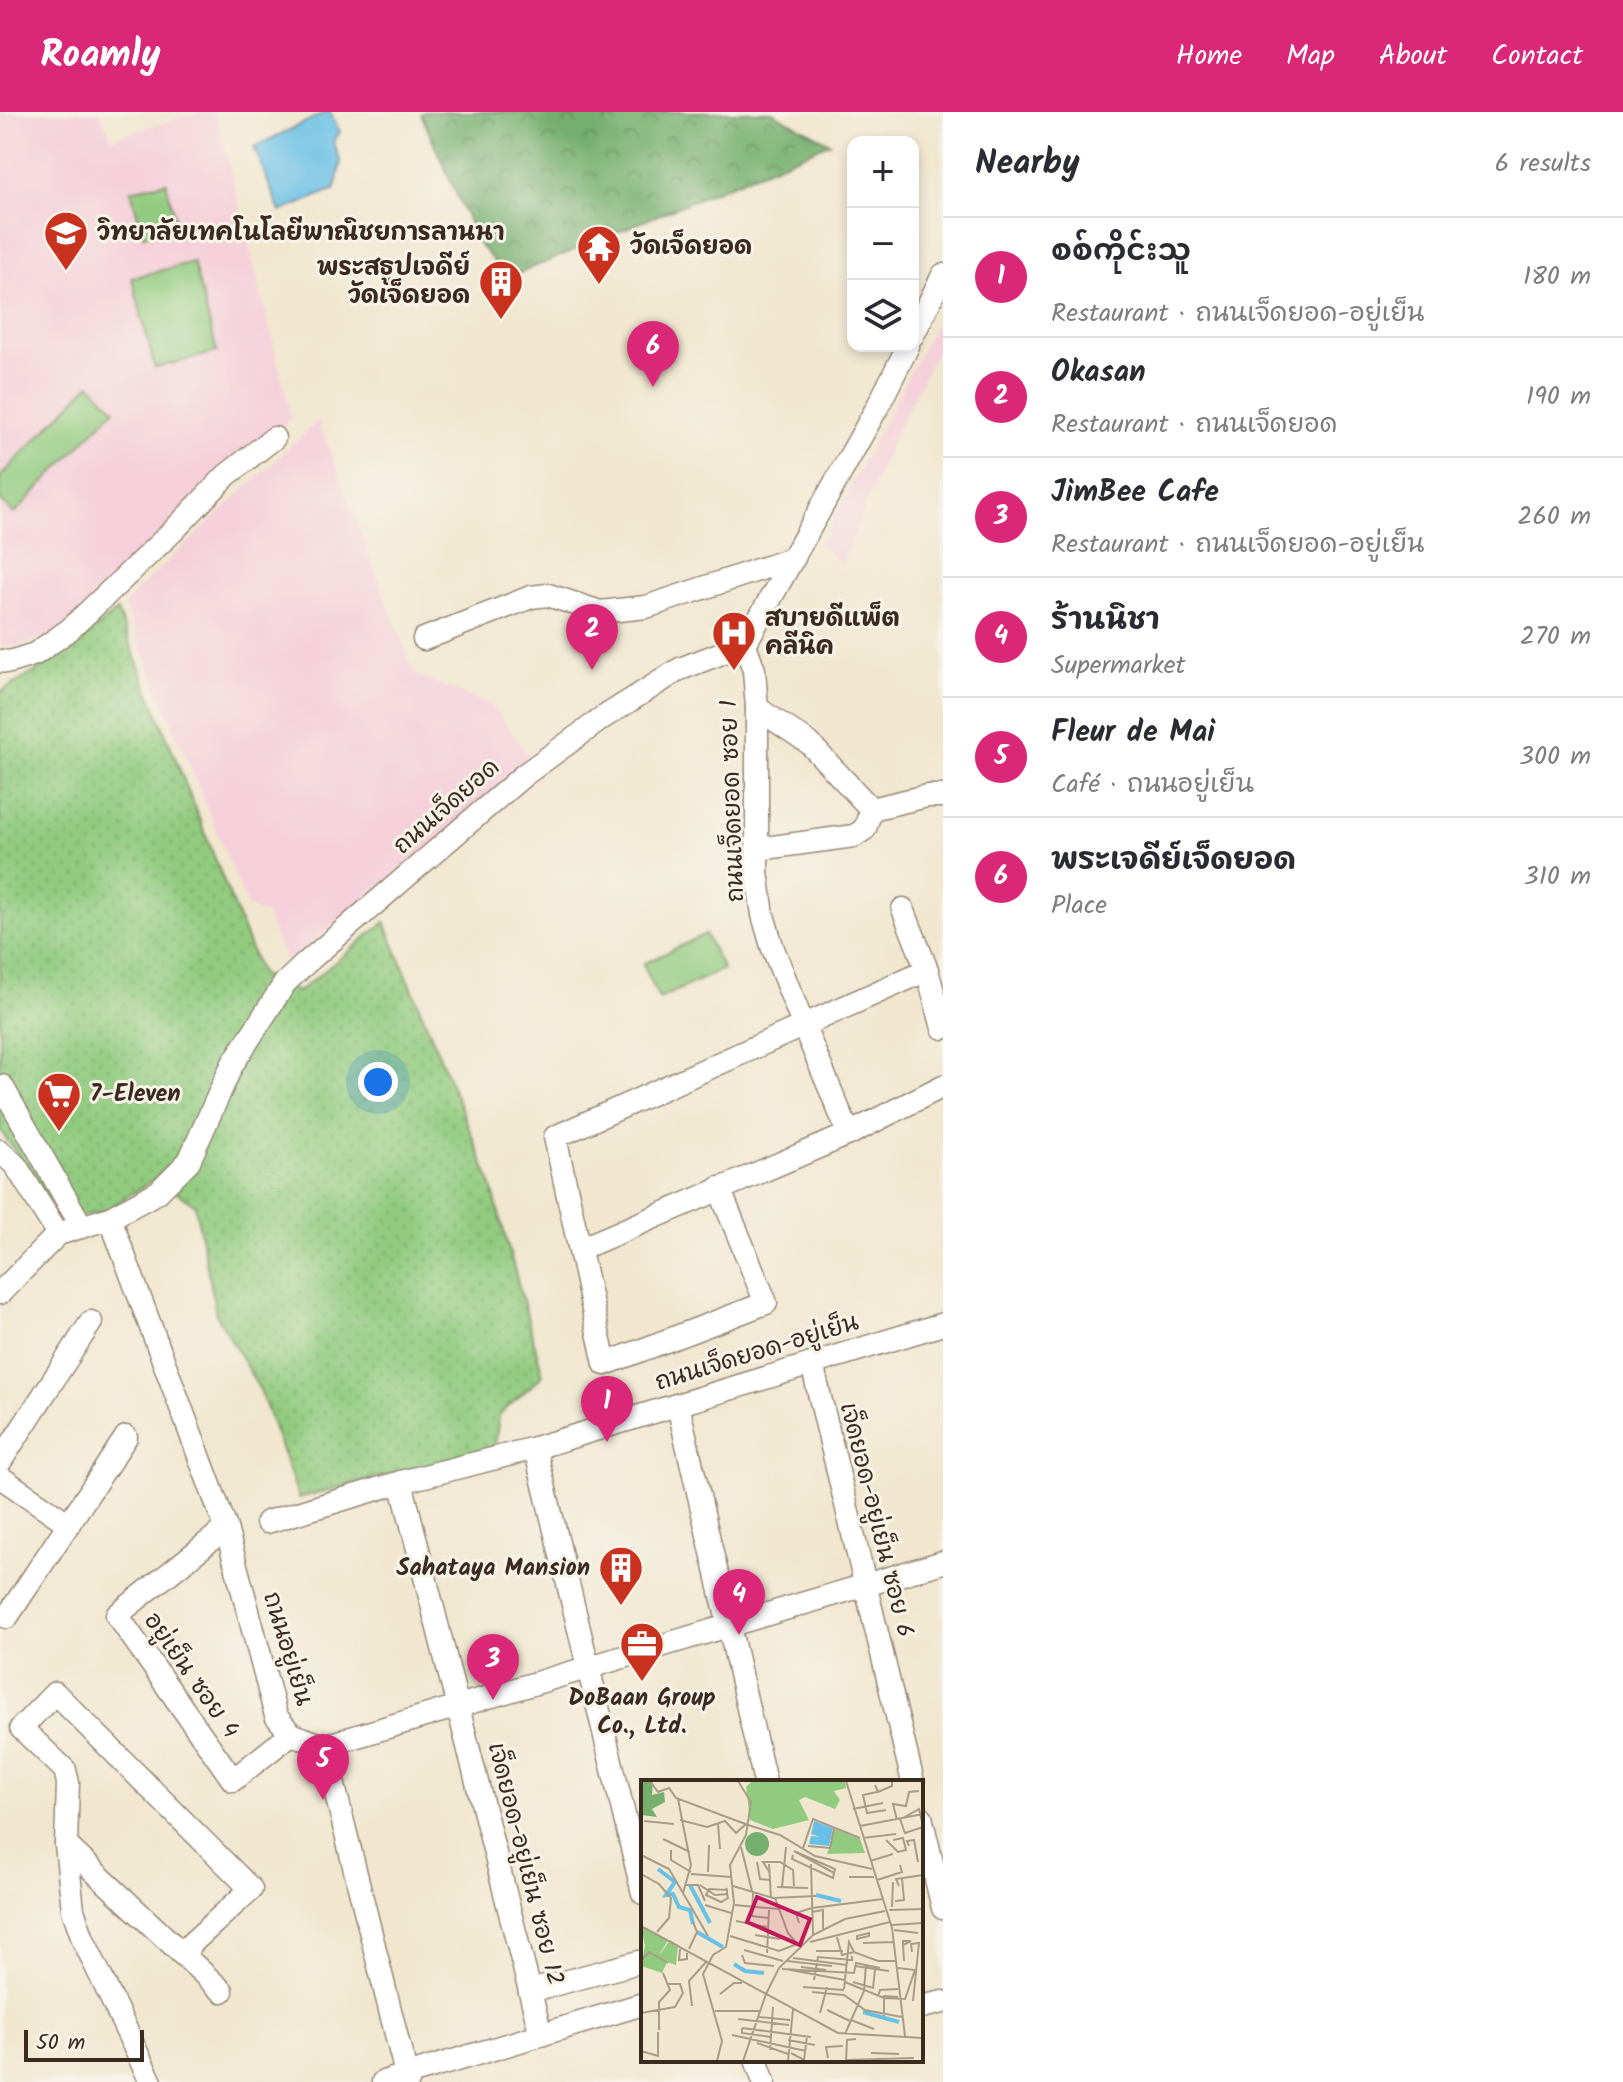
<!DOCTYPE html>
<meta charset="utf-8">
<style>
body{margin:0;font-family:Kalam,"Noto Sans Myanmar","Playpen Sans Thai",sans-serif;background:#f2f2f3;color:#2b2b33}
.controls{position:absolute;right:24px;top:24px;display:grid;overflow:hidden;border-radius:16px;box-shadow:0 4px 12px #0003}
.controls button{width:72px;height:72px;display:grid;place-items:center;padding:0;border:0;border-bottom:2px solid #e1e1e2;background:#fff;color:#2b2b33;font:40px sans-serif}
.scale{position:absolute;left:24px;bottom:20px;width:120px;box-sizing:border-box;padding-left:8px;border:4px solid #3b2a1e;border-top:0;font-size:22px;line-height:28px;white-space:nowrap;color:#3b2a1e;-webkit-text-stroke:6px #f7f3e8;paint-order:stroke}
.you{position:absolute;left:378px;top:970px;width:28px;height:28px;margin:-20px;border:6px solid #fff;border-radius:50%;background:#1a73e8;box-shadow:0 0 0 12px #1a73e833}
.badge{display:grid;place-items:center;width:52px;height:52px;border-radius:50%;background:#db2777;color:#fff;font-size:26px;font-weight:700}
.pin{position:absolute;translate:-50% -66px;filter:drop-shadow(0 2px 4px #0008)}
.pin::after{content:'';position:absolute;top:42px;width:28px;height:24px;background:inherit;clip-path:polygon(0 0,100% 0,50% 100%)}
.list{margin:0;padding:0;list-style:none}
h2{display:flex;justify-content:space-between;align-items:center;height:104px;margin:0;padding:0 32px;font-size:34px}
h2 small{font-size:26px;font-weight:400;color:#7c7c81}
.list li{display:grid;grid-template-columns:52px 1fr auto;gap:24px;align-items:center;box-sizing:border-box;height:120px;padding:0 32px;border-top:2px solid #e1e1e2}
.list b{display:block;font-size:30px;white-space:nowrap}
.list p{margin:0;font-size:26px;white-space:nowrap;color:#7c7c81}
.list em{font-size:26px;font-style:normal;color:#7c7c81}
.icon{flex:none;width:44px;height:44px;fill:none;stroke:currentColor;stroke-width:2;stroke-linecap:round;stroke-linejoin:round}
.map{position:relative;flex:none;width:943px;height:1970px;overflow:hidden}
header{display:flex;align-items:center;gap:48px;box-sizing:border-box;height:112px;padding:0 40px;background:#db2777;color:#fff}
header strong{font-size:38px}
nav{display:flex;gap:44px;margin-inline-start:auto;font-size:28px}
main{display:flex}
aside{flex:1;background:#fff}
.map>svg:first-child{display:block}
.built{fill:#f5cfda}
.grass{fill:url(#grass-dots);stroke:#667a4e;stroke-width:2}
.forest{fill:url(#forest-crowns);stroke:#586c46;stroke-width:2}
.pitch{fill:#91cb7f;stroke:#667a4e;stroke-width:2}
.water{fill:#69c0e6;stroke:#527582;stroke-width:2}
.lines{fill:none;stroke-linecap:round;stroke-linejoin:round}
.minor-casing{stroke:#968876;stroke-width:25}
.minor{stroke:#fff;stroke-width:22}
.labels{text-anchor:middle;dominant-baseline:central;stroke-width:6;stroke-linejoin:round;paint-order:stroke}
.poi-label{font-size:24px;font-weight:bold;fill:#3b2a1e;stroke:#f7f3e8;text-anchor:start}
.street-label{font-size:24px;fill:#3b2a1e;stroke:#f7f3e8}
.inset-river{fill:none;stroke:#69c0e6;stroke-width:4}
.inset-road{fill:none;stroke:#a89b88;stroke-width:2}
.view{fill:#c2185b;fill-opacity:0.15;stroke:#c2185b;stroke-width:4}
.inset-edge{fill:none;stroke:#3b2a1e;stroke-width:4}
</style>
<header>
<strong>Roamly</strong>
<nav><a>Home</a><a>Map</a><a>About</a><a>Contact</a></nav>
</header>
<main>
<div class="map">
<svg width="943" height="1970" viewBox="0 0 943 1970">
<defs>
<pattern id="grass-dots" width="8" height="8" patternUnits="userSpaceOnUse" patternTransform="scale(2)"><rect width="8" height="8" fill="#91cb7f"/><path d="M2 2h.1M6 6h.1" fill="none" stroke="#7eae6d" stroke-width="1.8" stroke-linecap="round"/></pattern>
<pattern id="forest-crowns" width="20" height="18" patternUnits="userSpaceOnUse" patternTransform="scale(2)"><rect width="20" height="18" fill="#74af6e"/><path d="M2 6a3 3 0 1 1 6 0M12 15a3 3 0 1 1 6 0" fill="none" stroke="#608f5a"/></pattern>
</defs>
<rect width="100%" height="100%" fill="#f7f3e8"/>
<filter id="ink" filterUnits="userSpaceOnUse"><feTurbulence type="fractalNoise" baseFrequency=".0125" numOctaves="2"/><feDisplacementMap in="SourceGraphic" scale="16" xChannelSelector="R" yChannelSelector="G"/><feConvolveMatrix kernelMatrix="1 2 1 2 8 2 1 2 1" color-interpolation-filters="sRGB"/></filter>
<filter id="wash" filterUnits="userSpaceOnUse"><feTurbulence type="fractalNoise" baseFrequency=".006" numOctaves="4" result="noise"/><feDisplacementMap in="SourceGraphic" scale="32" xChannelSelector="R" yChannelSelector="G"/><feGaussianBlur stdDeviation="1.8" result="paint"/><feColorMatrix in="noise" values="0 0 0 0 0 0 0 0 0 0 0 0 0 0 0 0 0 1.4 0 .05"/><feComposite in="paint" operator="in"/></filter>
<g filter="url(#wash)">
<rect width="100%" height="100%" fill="#f1e7cf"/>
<g class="built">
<polygon points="0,0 99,0 112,26 201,0 216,0 292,307 58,521 19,534 0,534"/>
<polygon points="943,197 943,226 890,332 842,452 820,433"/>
<polygon points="318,308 415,563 491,593 533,649 286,851 266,803 248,795 123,492"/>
</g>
<polygon class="grass" points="117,499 261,863 298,880 385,810 490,1068 543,1263 499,1303 495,1335 299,1386 260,1278 216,1202 195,1093 156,1066 107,1098 64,1109 0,1018 0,580 61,545"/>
<polygon class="forest" points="425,0 772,0 830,31 508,166 478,131 421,2"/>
<g class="pitch">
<polygon points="166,70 177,115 143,124 131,78"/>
<polygon points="193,150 217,240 155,256 132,166"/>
<polygon points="90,272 115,297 14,402 0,388 0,365"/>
<polygon points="705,822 723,857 659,887 643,852"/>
</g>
<polygon class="water" points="326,0 330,0 340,20 333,30 341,50 335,77 280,100 254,35"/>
</g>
<g filter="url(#ink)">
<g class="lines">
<g class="minor-casing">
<g id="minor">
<polyline points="913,223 943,163"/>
<polyline points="424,527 531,485 548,483 600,500 646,495 794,446"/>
<polyline points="745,532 754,558 757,596 757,760 763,803 772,834 804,915 849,1022"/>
<polyline points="0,549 10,550 35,542 69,518 173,419 227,363 274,326"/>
<polyline points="757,596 809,631 871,697 927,684 943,684"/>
<polyline points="758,737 854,724 865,717 871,697"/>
<polyline points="903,797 927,858 943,916"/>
<polyline points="2,974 82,1115"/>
<polyline points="0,1039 16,1054 58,1122"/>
<polyline points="719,1076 766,1191 605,1252 555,1025 927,858"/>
<polyline points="110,1106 226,1416 276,1604 291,1622 324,1634"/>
<polyline points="580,1137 849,1022 943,974"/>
<polyline points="0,1181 58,1122 110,1106 158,1080 189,1049 232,953 285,871 306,851 524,663 604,605 680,557 745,532 878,294 908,234"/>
<polyline points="812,1252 913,1670"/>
<polyline points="678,1293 765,1670"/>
<polyline points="535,1336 643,1781"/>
<polyline points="0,1350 91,1210"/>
<polyline points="0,1365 69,1412"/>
<polyline points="401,1370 541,1923"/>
<polyline points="267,1410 401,1370 535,1336 943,1212"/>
<polyline points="226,1416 117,1503 233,1668 291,1622"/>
<polyline points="7,1505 126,1325"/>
<polyline points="324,1634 943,1450"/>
<polyline points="324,1634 408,1970"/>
<polyline points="921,1705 943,1796"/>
<polyline points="66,1733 222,1879"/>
<polyline points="530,1879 643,1849"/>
<polyline points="921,1895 943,1890"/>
<polyline points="756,1948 764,1970"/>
<polyline points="151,1970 83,1827 73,1798 66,1733 68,1671 65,1658 21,1616 55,1581 251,1777 181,1841"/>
<polyline points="383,1970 643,1892"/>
</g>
</g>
<use href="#minor" class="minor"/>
</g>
</g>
<defs>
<g id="university-pin" transform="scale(2.3)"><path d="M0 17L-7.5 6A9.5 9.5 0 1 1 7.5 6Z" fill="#c8321e" stroke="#f7f3e8"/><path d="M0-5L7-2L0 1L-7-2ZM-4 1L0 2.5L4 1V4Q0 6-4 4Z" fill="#fff"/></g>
<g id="temple-pin" transform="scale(2.3)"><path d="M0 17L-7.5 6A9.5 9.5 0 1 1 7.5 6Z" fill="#c8321e" stroke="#f7f3e8"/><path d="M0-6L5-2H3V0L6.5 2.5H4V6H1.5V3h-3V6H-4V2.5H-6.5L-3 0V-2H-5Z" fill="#fff"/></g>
<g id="building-pin" transform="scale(2.3)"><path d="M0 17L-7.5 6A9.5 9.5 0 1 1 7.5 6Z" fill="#c8321e" stroke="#f7f3e8"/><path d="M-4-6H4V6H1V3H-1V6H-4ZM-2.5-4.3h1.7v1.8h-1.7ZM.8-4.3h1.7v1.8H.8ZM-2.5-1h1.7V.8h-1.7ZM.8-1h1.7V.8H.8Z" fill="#fff"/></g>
<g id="hospital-pin" transform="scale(2.3)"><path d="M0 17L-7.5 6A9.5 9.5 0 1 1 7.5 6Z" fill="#c8321e" stroke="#f7f3e8"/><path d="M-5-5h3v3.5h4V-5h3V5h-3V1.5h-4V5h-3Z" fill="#fff"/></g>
<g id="supermarket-pin" transform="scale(2.3)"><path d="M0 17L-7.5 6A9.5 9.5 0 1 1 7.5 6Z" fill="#c8321e" stroke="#f7f3e8"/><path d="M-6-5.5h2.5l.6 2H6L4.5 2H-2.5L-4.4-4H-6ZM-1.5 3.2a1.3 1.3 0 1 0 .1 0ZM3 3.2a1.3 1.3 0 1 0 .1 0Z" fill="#fff"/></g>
<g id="office-pin" transform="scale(2.3)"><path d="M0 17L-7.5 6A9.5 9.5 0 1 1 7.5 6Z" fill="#c8321e" stroke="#f7f3e8"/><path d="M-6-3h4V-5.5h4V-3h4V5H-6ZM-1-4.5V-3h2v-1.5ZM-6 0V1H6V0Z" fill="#fff"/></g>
</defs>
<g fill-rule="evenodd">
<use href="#university-pin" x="66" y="121"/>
<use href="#temple-pin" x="599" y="135"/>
<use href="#building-pin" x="501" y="170"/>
<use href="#hospital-pin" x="734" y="521"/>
<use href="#supermarket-pin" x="59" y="982"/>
<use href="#building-pin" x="621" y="1456"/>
<use href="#office-pin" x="642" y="1532"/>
</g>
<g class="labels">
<g class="poi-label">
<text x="97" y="121">วิทยาลัยเทคโนโลยีพาณิชยการลานนา</text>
<text x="630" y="135">วัดเจ็ดยอด</text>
<text x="470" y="156" text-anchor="end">พระสธูปเจดีย์<tspan x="470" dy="28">วัดเจ็ดยอด</tspan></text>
<text x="765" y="507">สบายดีแพ็ต<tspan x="765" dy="28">คลีนิค</tspan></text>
<text x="90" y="982">7-Eleven</text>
<text x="590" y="1456" text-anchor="end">Sahataya Mansion</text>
<text x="642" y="1586" text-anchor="middle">DoBaan Group<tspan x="642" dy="28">Co., Ltd.</tspan></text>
</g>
<g class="street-label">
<text transform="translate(733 689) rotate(-92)">ถนนเจ็ดยอด ซอย 1</text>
<text transform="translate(447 695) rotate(-41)">ถนนเจ็ดยอด</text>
<text transform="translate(757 1241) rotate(-17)">ถนนเจ็ดยอด-อยู่เย็น</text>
<text transform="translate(876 1408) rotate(76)">เจ็ดยอด-อยู่เย็น ซอย 6</text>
<text transform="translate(287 1537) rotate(73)">ถนนอยู่เย็น</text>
<text transform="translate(191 1564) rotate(55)">อยู่เย็น ซอย 4</text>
<text transform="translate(525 1752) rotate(76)">เจ็ดยอด-อยู่เย็น ซอย 12</text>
</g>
</g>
<g transform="translate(641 1668)">
<rect width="282" height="282" fill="#f1e7cf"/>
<path d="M 111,1 L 204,1 L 205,8 L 193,11 L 199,20 L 194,29 L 164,17 L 158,20 L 168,40 L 132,49 L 109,40 L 105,7 Z" fill="#91cb7f"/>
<path d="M 0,1 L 12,1 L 11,15 L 23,12 L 24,22 L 11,29 L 16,37 L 0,35 ZM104 64a12 12 0 1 1 24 0a12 12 0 1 1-24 0Z" fill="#74af6e"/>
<path d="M 194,49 L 219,59 L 224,73 L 186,74 ZM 0,146 L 27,160 L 17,177 L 29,160 L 37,165 L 35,185 L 26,182 L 21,193 L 0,186 L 4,166 Z" fill="#91cb7f"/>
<path d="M 173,41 L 192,48 L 188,66 L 168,64 L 170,56 L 179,57 L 170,54 Z" fill="#69c0e6"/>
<path class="inset-river" d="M 17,89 L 34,102 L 25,115 L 32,114 L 38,127 L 49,130 L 52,144M 49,105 L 69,143M 175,115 L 200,121M 56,152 L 82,167M 93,184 L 104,191 L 123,193M 222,232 L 258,242"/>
<path class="inset-road" d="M 9,1 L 17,12 L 28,8 L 35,18 L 107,45M 205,1 L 251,148 L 264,256M 234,5 L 237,12 L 251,6 L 251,1M 236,12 L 222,15 L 226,33 L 245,30M 37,19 L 50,85 L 42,113M 0,26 L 1,75M 212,29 L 242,23M 262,38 L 278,29 L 282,46M 259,39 L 264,53 L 282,47M 39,40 L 66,47 L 84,41 L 95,53 L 105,44M 256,40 L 252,24 L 265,26 L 268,12 L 278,11M 3,41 L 33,44M 77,44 L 79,69M 107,45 L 139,55 L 174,76 L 231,89M 219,46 L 282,34M 222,58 L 255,54M 22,59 L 49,72M 245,60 L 257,72 L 265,70 L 262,58 L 252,60M 167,66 L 189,68 L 193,48M 268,66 L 266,61 L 273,60 L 277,82M 100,67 L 111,111M 162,68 L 172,39 L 219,58M 30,70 L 30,80 L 50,92M 0,75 L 28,89 L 42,113M 152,75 L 151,79 L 192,98 L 193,93 L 194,89 L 153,71 L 193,93M 229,81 L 252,74M 116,82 L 119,99 L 129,100M 128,84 L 130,118M 170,84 L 172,154M 67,92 L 68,65M 129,93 L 122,82 L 139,82 L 152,90 L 153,106M 0,94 L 18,104 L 30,118 L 28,138 L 16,152M 50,94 L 90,97M 208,97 L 233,97M 236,100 L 261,92 L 259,85M 45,105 L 57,105 L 64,121M 59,105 L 74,115 L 87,114M 92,106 L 132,118 L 175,116M 258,106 L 255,99 L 282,95M 136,107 L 167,108M 141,107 L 145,67M 85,108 L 86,110 L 86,114 L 87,118 L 80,122 L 65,115 L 68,109 L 86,110M 112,112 L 111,136 L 127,138M 42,113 L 67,156M 134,118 L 147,153 L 157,165M 254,121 L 263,120 L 261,98M 64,125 L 90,133M 94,125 L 138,129M 251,127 L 252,102M 248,130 L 282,129M 171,132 L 182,130 L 182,149M 95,141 L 126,147M 158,143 L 155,133 L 171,128 L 242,119M 251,145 L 282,143M 0,146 L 197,253 L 282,258M 253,150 L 277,153M 228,153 L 228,156 L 216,159 L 216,156 ZM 114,155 L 139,159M 89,156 L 138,171 L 156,164M 196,157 L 201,175 L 213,172 L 237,181 L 255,181M 169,162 L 249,142M 222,163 L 252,162M 262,165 L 270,161 L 262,161 L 262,165 L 263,181M 39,169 L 38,180 L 46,179 L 46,173M 48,169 L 56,152 L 52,142M 103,170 L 142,181M 175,171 L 202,171M 271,172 L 270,164 L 278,163 L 272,221M 126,173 L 128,130M 101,175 L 104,183 L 133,186M 152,178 L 206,185M 0,181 L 8,172 L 27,183M 146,181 L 191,186M 214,186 L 248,191M 160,187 L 185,190M 257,188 L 274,190 L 264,219M 141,189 L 213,193 L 215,183 L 239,188M 149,190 L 204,200M 173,200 L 177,177 L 211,180 L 211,176M 204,202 L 243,218 L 265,219M 212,202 L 232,208 L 234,190M 26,204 L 39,204 L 42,213 L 34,227M 162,207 L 203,210M 203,209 L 208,162 L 213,172M 171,212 L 203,215 L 224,230 L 261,237M 79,214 L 93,203 L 101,203M 125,214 L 138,188 L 172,155 L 204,139 L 244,131M 237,216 L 239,210 L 257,209M 51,226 L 48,201 L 65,182M 186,230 L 209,241M 74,231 L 119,231M 0,233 L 34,227M 179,233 L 186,207M 243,236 L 243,216 L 257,217M 118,237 L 149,240M 97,239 L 148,245M 210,240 L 233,249M 101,248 L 170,257M 101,248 L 101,253 L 130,257M 18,250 L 18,222 L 29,210 L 22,193M 204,254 L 223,211 L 225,184M 91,255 L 165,271M 147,260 L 174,265M 116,263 L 147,274M 129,270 L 132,227M 0,271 L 17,276 L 17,252M 150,273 L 163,280 L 166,256M 230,273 L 258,274M 187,278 L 185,267 L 202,266M 206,280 L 273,278M 76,281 L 81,261 L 62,194 L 72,175 L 85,167 L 93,123 L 89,85 L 105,55 L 110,22 L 97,1M 102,281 L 125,214M 147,281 L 152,229M 205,281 L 206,260 L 215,259"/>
<path class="view" d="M 116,117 L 169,139 L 159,165 L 106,142 Z"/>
<rect width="282" height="282" class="inset-edge"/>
</g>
</svg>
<div class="controls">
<button>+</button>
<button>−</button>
<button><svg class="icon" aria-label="layers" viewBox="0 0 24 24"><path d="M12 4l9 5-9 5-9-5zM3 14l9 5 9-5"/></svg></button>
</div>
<div class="scale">50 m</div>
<div class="you"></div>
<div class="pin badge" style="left:607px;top:1330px">1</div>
<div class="pin badge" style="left:592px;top:558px">2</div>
<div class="pin badge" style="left:493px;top:1588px">3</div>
<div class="pin badge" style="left:739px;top:1523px">4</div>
<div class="pin badge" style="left:323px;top:1688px">5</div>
<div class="pin badge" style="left:653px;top:275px">6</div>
</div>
<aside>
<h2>Nearby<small>6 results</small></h2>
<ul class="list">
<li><span class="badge">1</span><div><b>စစ်ကိုင်းသူ</b><p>Restaurant · ถนนเจ็ดยอด-อยู่เย็น</p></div><em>180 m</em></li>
<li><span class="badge">2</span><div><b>Okasan</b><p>Restaurant · ถนนเจ็ดยอด</p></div><em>190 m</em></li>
<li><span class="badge">3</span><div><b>JimBee Cafe</b><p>Restaurant · ถนนเจ็ดยอด-อยู่เย็น</p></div><em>260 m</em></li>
<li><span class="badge">4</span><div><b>ร้านนิชา</b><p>Supermarket</p></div><em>270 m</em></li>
<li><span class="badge">5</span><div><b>Fleur de Mai</b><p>Café · ถนนอยู่เย็น</p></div><em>300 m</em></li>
<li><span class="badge">6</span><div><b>พระเจดีย์เจ็ดยอด</b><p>Place</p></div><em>310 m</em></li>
</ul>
</aside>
</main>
